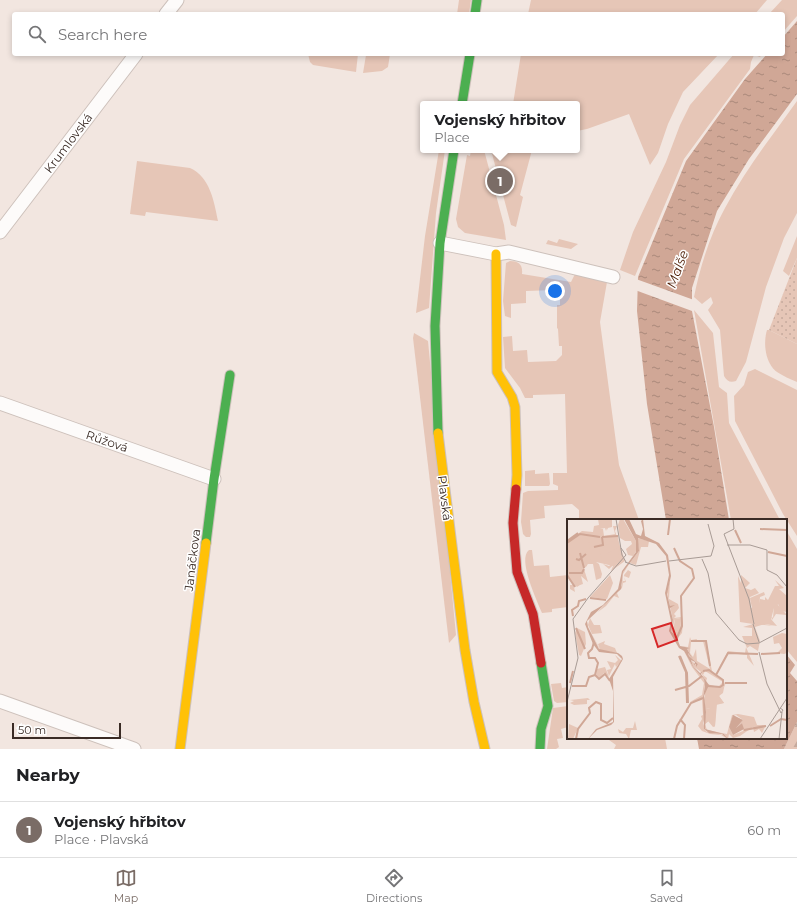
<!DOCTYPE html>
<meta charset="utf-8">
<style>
body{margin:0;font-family:Montserrat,sans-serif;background:#f2f2f2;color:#202124}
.scale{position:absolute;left:12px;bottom:10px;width:109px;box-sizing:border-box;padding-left:4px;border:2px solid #3a2b25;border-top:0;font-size:11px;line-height:14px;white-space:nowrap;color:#3a2b25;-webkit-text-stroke:3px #fff;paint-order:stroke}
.you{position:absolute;left:555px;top:291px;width:14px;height:14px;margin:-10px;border:3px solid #fff;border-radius:50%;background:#1a73e8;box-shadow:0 0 0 6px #1a73e833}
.badge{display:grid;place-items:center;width:26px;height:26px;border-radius:50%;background:#7a6c66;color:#fff;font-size:13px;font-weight:700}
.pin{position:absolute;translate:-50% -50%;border:2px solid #fff;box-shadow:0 1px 4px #0006}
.popup{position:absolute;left:420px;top:101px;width:160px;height:52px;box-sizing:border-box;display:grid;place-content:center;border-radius:4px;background:#fff;filter:drop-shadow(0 1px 3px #0005);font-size:13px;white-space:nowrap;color:#757577}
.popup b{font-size:15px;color:#202124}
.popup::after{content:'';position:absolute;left:50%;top:100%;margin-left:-8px;border:8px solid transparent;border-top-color:#fff}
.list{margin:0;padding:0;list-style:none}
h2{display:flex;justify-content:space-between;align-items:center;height:52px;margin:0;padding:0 16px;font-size:17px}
h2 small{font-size:13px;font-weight:400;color:#757577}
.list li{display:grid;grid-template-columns:26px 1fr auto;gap:12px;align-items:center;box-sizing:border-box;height:56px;padding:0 16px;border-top:1px solid #e0e0e0}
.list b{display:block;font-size:15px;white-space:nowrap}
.list p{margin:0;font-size:13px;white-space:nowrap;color:#757577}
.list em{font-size:13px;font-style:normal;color:#757577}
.icon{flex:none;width:22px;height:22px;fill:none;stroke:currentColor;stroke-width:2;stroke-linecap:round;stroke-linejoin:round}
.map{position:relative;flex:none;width:797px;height:749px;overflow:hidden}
.search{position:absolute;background:#fff;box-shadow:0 2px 6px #0003;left:12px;right:12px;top:12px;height:44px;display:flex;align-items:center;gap:10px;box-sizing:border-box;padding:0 14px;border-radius:4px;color:#757577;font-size:15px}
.sheet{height:108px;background:#fff}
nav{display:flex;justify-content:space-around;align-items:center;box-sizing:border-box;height:56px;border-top:1px solid #e0e0e0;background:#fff;font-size:11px;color:#757577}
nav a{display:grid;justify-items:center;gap:2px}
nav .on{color:#7a6c66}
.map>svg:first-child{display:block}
.green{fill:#e6c6b7}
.forest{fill:url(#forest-firs)}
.garden{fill:url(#garden-dots)}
.water{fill:url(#water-ripples)}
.pier{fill:#f2e6e0}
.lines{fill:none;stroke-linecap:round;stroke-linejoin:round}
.street-casing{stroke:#cdc1bb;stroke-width:15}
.fast-casing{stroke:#cdc1bb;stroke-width:11}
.slow-casing{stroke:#cdc1bb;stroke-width:11}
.jam-casing{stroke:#cdc1bb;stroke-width:11}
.street{stroke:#fdfbfa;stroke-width:13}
.fast{stroke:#4caf50;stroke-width:9}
.slow{stroke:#ffc107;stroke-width:9}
.jam{stroke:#c62828;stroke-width:9}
.labels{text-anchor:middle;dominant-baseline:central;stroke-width:3;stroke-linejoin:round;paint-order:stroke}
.street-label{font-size:12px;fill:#3a2b25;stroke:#fff}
.water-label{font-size:13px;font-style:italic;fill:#4b1a02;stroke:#fff}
.inset-river{fill:none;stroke:#d0a796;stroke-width:2}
.inset-road{fill:none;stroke:#a89b95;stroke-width:1}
.view{fill:#d62828;fill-opacity:0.15;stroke:#d62828;stroke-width:2}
.inset-edge{fill:none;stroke:#3a2b25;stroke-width:2}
</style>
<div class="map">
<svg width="797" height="749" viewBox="0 0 797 749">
<defs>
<pattern id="forest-firs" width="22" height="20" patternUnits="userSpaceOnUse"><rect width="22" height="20" fill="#e6c6b7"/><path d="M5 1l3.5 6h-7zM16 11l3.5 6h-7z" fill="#c6aa9d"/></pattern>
<pattern id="garden-dots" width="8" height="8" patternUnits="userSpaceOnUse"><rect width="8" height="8" fill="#e6c6b7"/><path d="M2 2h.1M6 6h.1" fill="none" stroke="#c6aa9d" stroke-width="1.8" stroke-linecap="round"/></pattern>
<pattern id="water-ripples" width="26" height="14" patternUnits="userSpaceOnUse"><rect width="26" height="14" fill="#d0a796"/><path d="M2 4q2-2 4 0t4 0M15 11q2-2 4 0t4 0" fill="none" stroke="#aa887a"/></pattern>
</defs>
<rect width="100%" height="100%" fill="#f2e6e0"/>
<g class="green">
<polygon points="459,0 471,0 469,14 457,14"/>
<polygon points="531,0 767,0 755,14 528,14"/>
<polygon points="782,0 797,0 797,16 783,32 783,14 769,14"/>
<polygon points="308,54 358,54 356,72 313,65 310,62"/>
<polygon points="367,54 390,54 388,67 382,71 363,73 366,55"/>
<polygon points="521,54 719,54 683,92 668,124 658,153 650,165 629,114 587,129 577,131 577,104 513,104"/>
<polygon points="734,54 762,54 760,57 754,55 751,62 750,69 684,159 635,276 620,270 633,232 666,162 680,125 690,105"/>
<path d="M 797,101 L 797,213 L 784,238 L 766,287 L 746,362 L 736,381 C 730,383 727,381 724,376 L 720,330 L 708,310 L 713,303 L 711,297 L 702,304 L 694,297 C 700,267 710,235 725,208 C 745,170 772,136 797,101 Z"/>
<polygon points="439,150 445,150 436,213 429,308 416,313 425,236"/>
<polygon points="471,150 484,150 504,225 506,240 465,233 458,227 456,219 467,155 470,156"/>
<polygon points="491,150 532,150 520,195 523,197 516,227 511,225"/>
<path d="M 137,161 L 190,168 C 210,177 214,201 218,221 L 146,212 L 145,216 L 130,214 Z"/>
<polygon points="797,236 797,258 789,276 783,271"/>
<polygon points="559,239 578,244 571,249 546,244 548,240 557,243"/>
<path d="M 510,261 C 519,261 523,265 522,274 L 571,282 L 575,274 L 607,282 L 600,322 L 619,465 L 639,520 L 576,520 L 579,518 L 579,510 L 572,504 L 544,506 L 545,518 L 530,520 L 531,534 L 530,537 L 526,537 L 523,534 L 521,522 L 523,493 L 528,491 L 558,490 L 558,486 L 553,484 L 553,473 L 567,473 L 565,394 L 533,395 L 533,398 L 525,398 L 520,388 L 505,368 L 503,337 L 512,336 L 513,351 L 527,350 L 528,362 L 556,361 L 562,355 L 562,346 L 559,346 L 558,329 L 557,328 L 557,305 L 560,305 L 560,296 L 554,290 L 526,291 L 526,303 L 511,304 L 511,318 L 505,316 L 503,301 L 506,263 Z"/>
<polygon points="694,310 713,333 719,387 727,393 729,423 780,520 731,520"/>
<path d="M 767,330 L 769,330 L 797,344 L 797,382 C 790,379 783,376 777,372 C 765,363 763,343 767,330 Z"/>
<polygon points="414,333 428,341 456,635 449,643 413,338"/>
<polygon points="755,369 797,390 797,536 783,514 735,421 734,396 744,385 748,372"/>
<polygon points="535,470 535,474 549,473 550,484 549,486 525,486 525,471"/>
<polygon points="786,530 797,549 797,662 786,649"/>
<path d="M 529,550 L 532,550 L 534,566 L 549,565 L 550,577 L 568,575 L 568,607 L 552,609 L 552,612 L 542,613 C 537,600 517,559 529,550 Z"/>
<polygon points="561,683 562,688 568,687 568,702 557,703 554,701 551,684"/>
<polygon points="568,706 568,727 561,729 563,738 557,739 559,747 556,749 547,749 553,708"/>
<polygon points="609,738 665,738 667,749 614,749 616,745 609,740"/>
</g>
<polygon class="forest" points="797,722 797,749 784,749"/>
<polygon class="garden" points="797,258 797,344 769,330"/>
<g class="water">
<polygon points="797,21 797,94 749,159 717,211 692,288 692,311 714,427 729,520 666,520 647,404 637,311 638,277 686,161 745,79 767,54 783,54 783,37"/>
<polygon points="786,654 795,665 790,673 797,681 797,722 784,749 699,749 697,738 786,738"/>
</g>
<polygon class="pier" points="636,279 694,300 692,311 635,290"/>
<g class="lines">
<g class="street-casing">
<g id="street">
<polyline points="166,14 177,0"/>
<polyline points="0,232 136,54"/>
<polyline points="440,243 496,254 509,252 613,277"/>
<polyline points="0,403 214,479"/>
<polyline points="0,701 134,749"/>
</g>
</g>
<g class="fast-casing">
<g id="fast">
<polyline points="475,14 477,0"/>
<polyline points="462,104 470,54"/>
<polyline points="438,433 435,326 440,243 454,150"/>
<polyline points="206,543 214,479 230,375"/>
<polyline points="540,749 541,729 548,706 541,663"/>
</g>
</g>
<g class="slow-casing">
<g id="slow">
<polyline points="496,254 497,372 512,397 515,407 517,475 516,489"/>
<polyline points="438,433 465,650 474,702 485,749"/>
<polyline points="180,749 206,543"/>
</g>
</g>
<g class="jam-casing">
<polyline id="jam" points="516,489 513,523 517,572 533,614 541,663"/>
</g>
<use href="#street" class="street"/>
<use href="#fast" class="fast"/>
<use href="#slow" class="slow"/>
<use href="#jam" class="jam"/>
</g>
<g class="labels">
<g class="street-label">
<text transform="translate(68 143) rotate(-53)">Krumlovská</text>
<text transform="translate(107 441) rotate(19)">Růžová</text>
<text transform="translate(445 498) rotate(83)">Plavská</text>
<text transform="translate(192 560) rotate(-83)">Janáčkova</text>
</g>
<g class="water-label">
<text transform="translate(677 269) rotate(-70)">Malše</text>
</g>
</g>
<g transform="translate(567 519)">
<rect width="220" height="220" fill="#f2e6e0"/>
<path d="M 31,0 L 45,0 L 45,8 L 41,9 L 41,11 L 40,9 L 39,12 L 38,9 L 33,10 L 36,10 L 37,17 L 48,15 L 46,7 L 50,7 L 48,12 L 58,42 L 44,52 L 46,47 L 29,43 L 32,45 L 35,55 L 34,59 L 29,61 L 26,45 L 21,45 L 17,50 L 21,63 L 14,57 L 16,65 L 7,68 L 8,73 L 3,70 L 3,66 L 6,66 L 0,57 L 0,22 L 15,12 L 26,13 L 27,7 L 32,6 ZM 53,0 L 56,0 L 69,22 L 70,31 L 66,37 L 61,36 L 59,30 L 65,25 L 64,22 L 58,22 L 53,19 L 51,6 ZM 70,19 L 82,22 L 81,28 L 74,28 L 69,46 L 63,44 L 72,32 ZM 62,45 L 56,55 L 56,62 L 58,62 L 57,56 L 61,51 L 64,53 L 62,59 L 57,57 L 59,63 L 56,64 L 55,69 L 50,74 L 52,79 L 47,77 L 39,87 L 31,93 L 45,77 L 51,73 L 55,66 L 56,53 ZM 174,56 L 183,64 L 178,69 L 184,71 L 188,69 L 192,74 L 183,78 L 184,89 L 191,88 L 193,80 L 198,81 L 198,78 L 201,81 L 208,67 L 212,67 L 208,61 L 217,69 L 212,70 L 220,77 L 220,93 L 214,92 L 211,85 L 210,88 L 207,89 L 204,100 L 210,107 L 198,105 L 188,108 L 193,122 L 191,132 L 183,127 L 180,129 L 175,117 L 185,117 L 185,109 L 176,108 L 186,105 L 173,103 L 171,57 L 174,64 ZM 103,61 L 102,80 L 111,85 L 112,89 L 107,95 L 109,97 L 107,99 L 115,98 L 114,91 L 114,89 L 116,104 L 115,114 L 110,120 L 104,111 L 106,101 L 100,73 ZM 114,99 L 113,113 L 105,111 L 108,100 ZM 21,108 L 33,130 L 31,125 L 38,122 L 37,125 L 48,129 L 50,134 L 33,131 ZM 10,109 L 18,113 L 19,125 L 14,137 L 12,136 L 8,114 ZM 215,114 L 220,115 L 220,134 L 217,135 L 210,134 L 215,129 L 212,124 L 207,125 L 206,118 ZM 159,164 L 152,177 L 157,184 L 149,186 L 148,207 L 147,208 L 142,202 L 138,205 L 140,191 L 143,190 L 139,189 L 138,171 L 141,167 L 153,169 ZM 21,179 L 23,181 L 20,181 L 20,185 L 7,186 L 3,184 L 7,182 L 3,181 ZM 68,202 L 70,211 L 64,211 L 62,220 L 59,215 L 52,214 L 51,210 L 56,213 L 59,209 L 66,209 ZM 2,205 L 11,209 L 6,220 L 1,220 Z" fill="#e6c6b7" fill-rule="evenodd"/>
<path d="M 49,16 L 51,16 L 53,40 L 42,50 L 36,45 L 42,47 L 51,40 L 52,30 L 46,36 L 39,35 L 52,28 ZM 23,18 L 26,27 L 46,22 L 32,31 L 35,41 L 27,43 L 25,37 L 29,41 L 29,35 L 24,34 L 24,41 L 19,39 L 18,35 L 24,27 L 20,20 L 14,19 ZM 2,34 L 8,42 L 11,40 L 8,36 L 14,35 L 10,37 L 12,40 L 16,38 L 16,47 L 20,44 L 20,47 L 13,50 L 7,47 L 8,45 L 3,45 L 0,52 ZM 197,73 L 198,76 L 193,78 L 192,89 L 186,89 L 188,103 L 207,107 L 188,105 L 183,79 ZM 210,85 L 220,96 L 209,95 L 205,101 L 204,97 L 206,99 L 207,87 L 210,88 ZM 113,115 L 110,122 L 113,127 L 121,128 L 123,118 L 124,121 L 130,120 L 129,123 L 124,123 L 123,134 L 126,138 L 129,130 L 130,142 L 143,150 L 136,122 L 139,122 L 145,152 L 158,164 L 156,174 L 152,177 L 157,184 L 150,185 L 148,207 L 146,208 L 141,202 L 138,205 L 140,211 L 160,215 L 165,196 L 171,195 L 187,198 L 190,206 L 199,206 L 195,214 L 192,210 L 187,213 L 186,208 L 173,217 L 166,219 L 162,215 L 161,220 L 157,215 L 142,213 L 138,210 L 136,204 L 139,195 L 137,181 L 139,169 L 142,167 L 140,165 L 151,168 L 156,163 L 138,152 L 136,156 L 140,159 L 139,163 L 134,153 L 126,147 L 124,141 L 129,146 L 131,145 L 122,137 L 121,134 L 125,138 L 120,130 L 122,129 L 113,127 L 110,124 L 110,121 ZM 139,179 L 140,187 L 146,189 L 144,192 L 148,197 L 145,202 L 140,193 L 144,190 L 139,189 ZM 169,196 L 176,201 L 169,209 L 175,204 L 176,212 L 166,216 L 162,208 L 166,197 ZM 110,126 L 117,132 L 126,148 L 136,158 L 137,160 L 138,166 L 136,178 L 138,195 L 137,210 L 140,213 L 157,216 L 161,220 L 154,216 L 143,215 L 135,212 L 131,207 L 135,200 L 134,197 L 136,196 L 135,181 L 123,183 L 135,176 L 137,164 L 125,148 L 117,132 ZM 179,128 L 187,147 L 180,139 L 180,136 L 162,134 L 151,150 L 161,132 L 178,134 ZM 48,136 L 55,142 L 49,148 L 48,145 L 42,157 L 40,151 L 44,150 L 40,142 L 48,144 L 51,141 Z" fill="#e6c6b7" fill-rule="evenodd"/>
<path d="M 0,39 L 9,53 L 6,56 L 14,65 L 10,68 L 0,55 L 3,54 L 0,53 Z" fill="#e6c6b7"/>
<path d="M 43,56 L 46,64 L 40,80 L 23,78 ZM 23,99 L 27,106 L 33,106 L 35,114 L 25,115 L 21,106 ZM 114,99 L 113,113 L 106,112 L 108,100 ZM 38,148 L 42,158 L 37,154 L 32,160 L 29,157 L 30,150 Z" fill="#e6c6b7"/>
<path d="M 57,0 L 62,0 L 69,15 L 74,17 L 76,10 L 74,2 L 76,0 L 78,17 L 92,24 L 101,36 L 104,57 L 100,75 L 103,87 L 108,86 L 103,89 L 106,101 L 104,112 L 110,119 L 113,127 L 123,129 L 120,130 L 126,140 L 121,134 L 122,137 L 131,145 L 129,148 L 129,145 L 127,146 L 128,143 L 124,141 L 126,147 L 133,154 L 136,152 L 134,155 L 142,166 L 137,177 L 139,193 L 138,210 L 157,215 L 161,220 L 155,215 L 142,214 L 137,210 L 136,178 L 138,167 L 137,160 L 126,148 L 117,132 L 112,129 L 102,112 L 104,102 L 98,74 L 102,56 L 99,37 L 89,25 L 71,19 L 72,32 L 56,53 L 54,70 L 20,102 L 21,108 L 32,130 L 51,134 L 55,137 L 56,140 L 46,158 L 47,203 L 44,206 L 30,211 L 21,220 L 29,210 L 46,203 L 46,172 L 42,160 L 55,140 L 50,135 L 32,133 L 26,125 L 18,105 L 24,93 L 36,86 L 51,70 L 55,52 L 69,33 L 69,22 ZM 166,196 L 176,201 L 169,209 L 175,204 L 177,210 L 166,216 L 162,208 Z" fill="#d0a796"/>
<path class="inset-river" d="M 193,10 L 220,11M 168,11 L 174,24M 101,16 L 103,0M 35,18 L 51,17M 0,22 L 11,14M 0,24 L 13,15 L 33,18M 27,28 L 36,26 L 35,18M 107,29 L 113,42 L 125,50 L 127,59 L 114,77 L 115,107 L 109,121M 201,33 L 220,37M 13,34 L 17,49M 9,40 L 12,41 L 19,35M 2,54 L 15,54 L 17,50M 0,56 L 8,68M 23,79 L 39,81M 6,97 L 5,91 L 11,87 L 12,82 L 19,80M 9,109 L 18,130M 124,122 L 139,122 L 143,147M 27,123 L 25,130 L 21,134 L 22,139 L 28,139 L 31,144 L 28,156 L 32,160 L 38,155 L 43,162M 194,135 L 213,134M 112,137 L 119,153 L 120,184M 113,137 L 120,154 L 121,184M 136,152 L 142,151 L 149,156 L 161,134 L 191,135M 3,164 L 6,152M 158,164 L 180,164M 5,167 L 19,167 L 22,158 L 28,156M 141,167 L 153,168 L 156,166 L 156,161 L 149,156M 108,171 L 122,167 L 135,157M 113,200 L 118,206 L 117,220M 203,207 L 214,200 L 220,201M 177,211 L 199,207M 9,220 L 11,210 L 23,194 L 22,189 L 29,183 L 34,185 L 34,201 L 40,204 L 46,199M 107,220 L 110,207 L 124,184 L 136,179"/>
<path class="inset-road" d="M 49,0 L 55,36 L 59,43M 166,0 L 167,10 L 157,15 L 182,80 L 187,105M 160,26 L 183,26 L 200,31 L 200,51 L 210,56 L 220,68M 135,40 L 141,54 L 149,94 L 172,121 L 180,125 L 192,124M 102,42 L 144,37 L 147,27 L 141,5M 58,43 L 69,47 L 76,46M 76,46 L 99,42M 21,79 L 59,36 L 54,29M 186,105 L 192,123M 192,124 L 220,109M 192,133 L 200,165 L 214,194 L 216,191 L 213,189M 0,183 L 11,139 L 6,100 L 21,79M 193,220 L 220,179M 212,220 L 215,193"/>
<path class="view" d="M 104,104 L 110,121 L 91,128 L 85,110 Z"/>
<rect width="220" height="220" class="inset-edge"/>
</g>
</svg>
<div class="scale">50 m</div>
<div class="you"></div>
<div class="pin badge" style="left:500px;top:181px">1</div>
<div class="popup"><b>Vojenský hřbitov</b>Place</div>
<div class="search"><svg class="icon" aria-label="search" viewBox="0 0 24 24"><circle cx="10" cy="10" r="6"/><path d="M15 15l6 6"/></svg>Search here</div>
</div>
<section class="sheet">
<h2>Nearby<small></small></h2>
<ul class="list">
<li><span class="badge">1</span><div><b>Vojenský hřbitov</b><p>Place · Plavská</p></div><em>60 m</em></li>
</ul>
</section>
<nav>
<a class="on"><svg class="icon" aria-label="map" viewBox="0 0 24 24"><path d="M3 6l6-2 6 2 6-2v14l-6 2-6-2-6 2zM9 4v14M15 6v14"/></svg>Map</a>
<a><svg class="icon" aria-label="directions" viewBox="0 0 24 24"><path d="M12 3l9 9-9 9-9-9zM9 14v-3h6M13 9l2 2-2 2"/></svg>Directions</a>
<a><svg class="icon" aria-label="saved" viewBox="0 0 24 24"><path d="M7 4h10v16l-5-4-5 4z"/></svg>Saved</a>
</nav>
